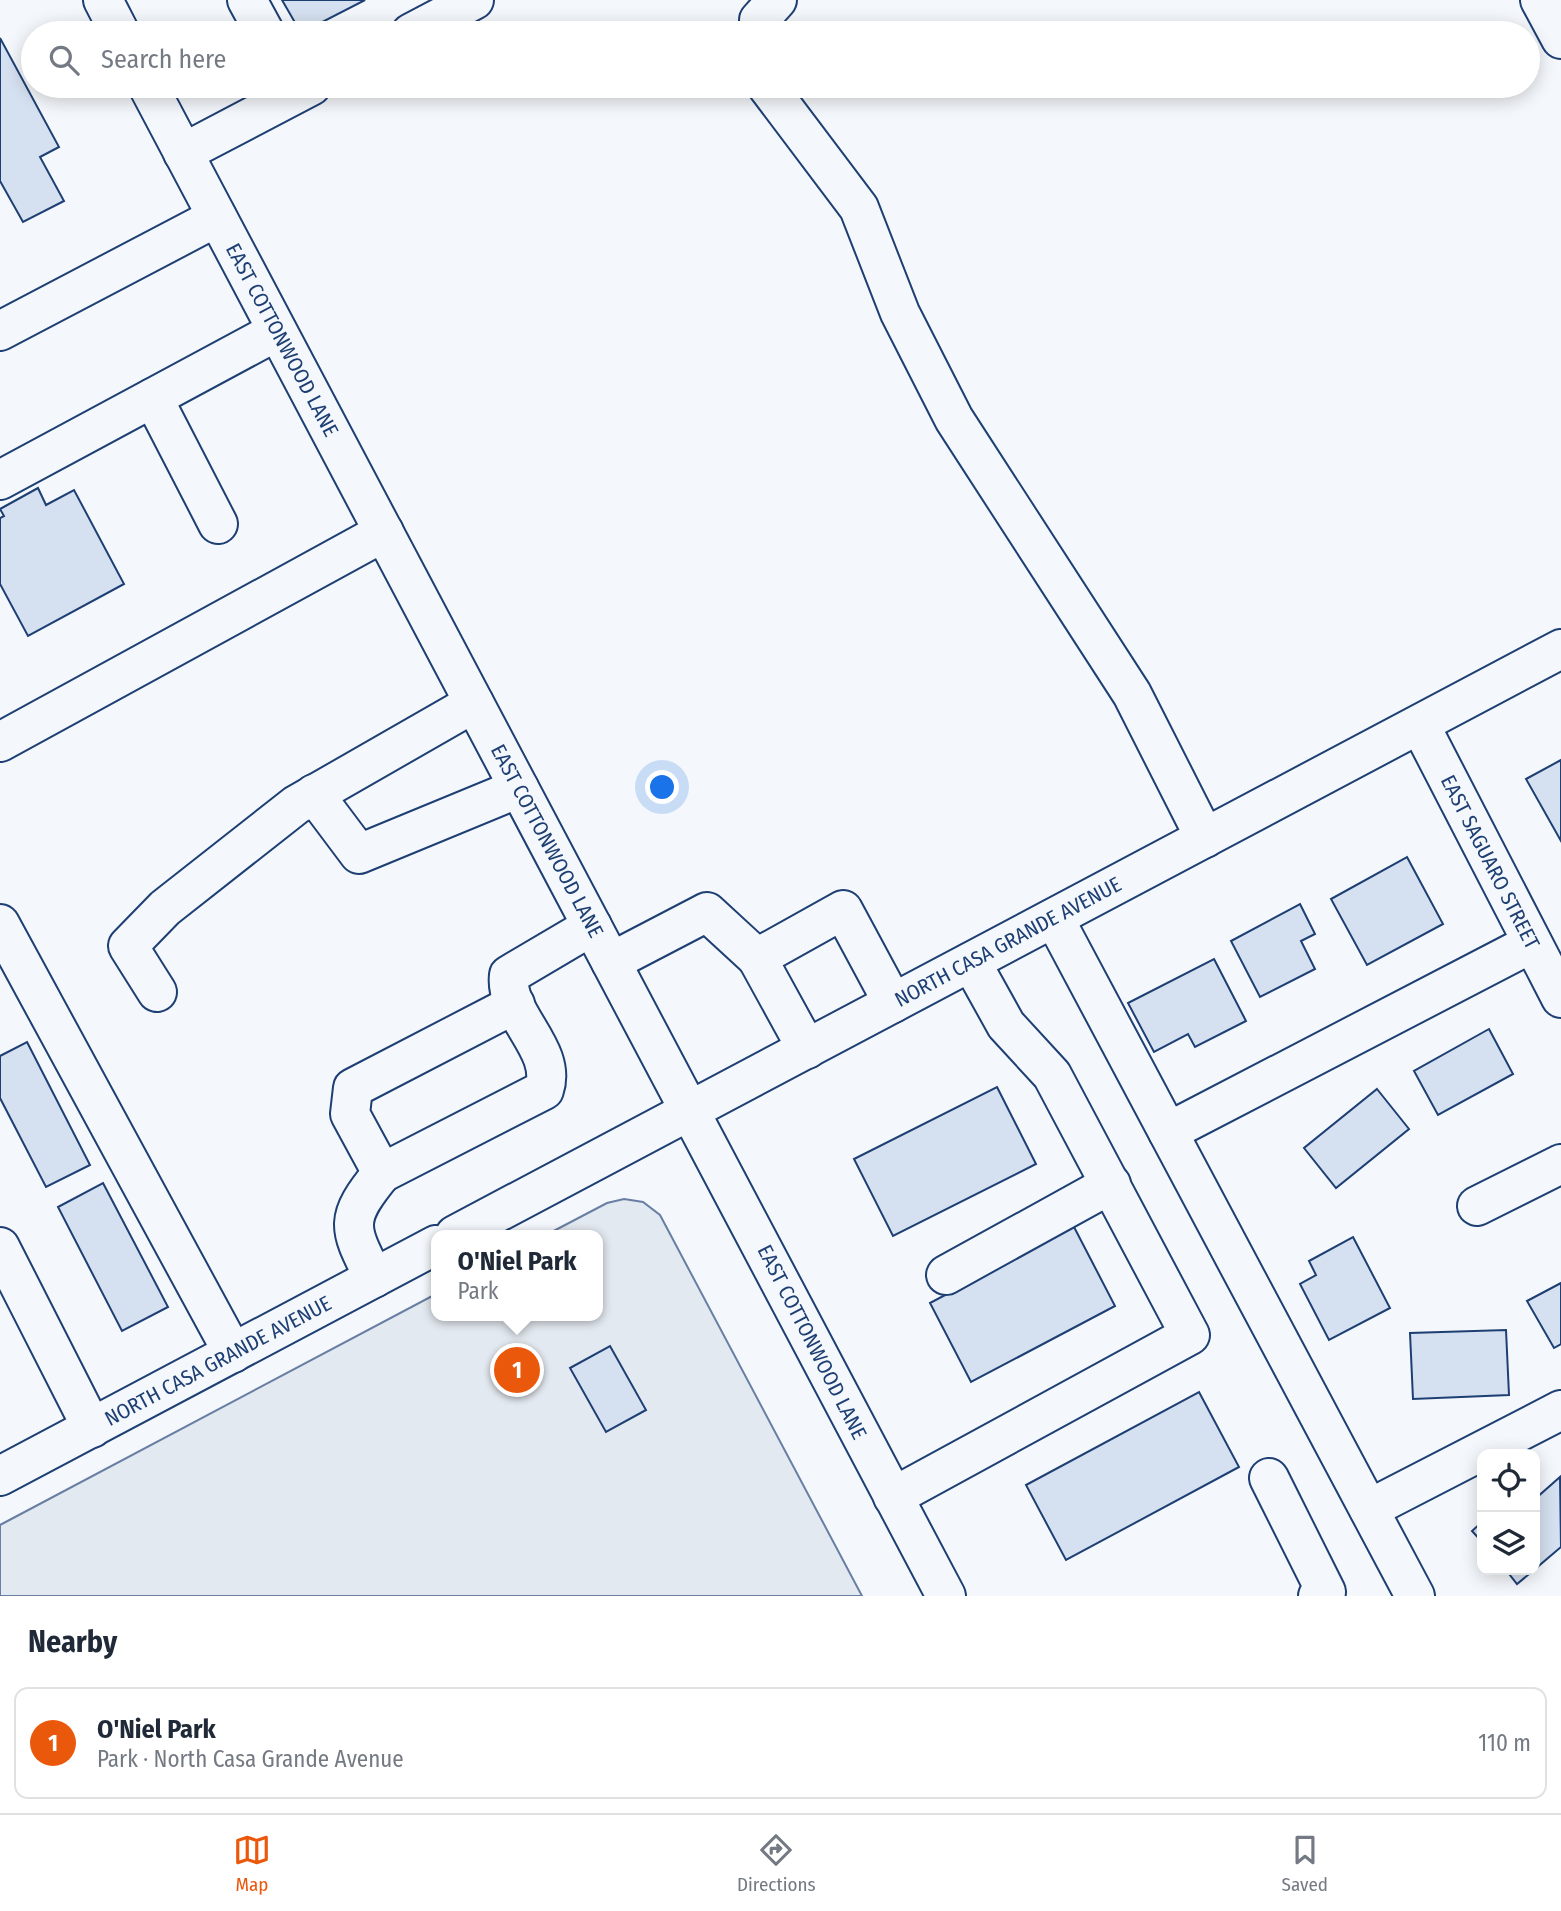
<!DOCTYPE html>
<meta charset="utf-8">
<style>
body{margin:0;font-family:"Fira Sans Condensed",sans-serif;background:#f2f2f3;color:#1f2937}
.controls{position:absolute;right:21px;bottom:21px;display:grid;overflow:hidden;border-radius:14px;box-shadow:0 4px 18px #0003}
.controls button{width:63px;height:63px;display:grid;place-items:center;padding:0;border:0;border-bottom:2px solid #e0e1e3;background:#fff;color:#1f2937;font:35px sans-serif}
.you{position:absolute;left:663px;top:788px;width:24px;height:24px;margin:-18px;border:5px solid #fff;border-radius:50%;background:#1a73e8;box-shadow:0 0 0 10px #1a73e833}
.badge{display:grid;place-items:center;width:46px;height:46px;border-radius:50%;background:#ea580c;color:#fff;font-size:23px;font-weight:700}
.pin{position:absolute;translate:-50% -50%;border:4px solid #fff;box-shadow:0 2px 7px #0006}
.popup{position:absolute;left:431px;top:1230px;width:172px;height:91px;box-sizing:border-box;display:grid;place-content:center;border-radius:14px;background:#fff;filter:drop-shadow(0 2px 5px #0005);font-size:23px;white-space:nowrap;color:#747a83}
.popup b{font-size:26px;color:#1f2937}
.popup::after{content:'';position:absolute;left:50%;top:100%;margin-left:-14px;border:14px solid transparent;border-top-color:#fff}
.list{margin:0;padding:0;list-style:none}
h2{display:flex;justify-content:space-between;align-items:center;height:91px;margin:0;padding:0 28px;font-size:30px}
h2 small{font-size:23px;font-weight:400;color:#747a83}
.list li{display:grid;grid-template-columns:46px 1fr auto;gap:21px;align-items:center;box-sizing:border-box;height:112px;margin:0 14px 14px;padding:0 14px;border:2px solid #e0e1e3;border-radius:14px}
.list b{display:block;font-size:26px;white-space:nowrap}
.list p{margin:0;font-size:23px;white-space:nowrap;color:#747a83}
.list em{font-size:23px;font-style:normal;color:#747a83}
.icon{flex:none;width:38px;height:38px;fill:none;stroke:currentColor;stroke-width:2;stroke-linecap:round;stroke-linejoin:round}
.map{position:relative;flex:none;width:1561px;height:1596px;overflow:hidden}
.search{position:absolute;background:#fff;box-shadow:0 4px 18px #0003;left:21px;right:21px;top:21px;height:77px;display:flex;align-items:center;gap:18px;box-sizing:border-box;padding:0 24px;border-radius:38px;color:#747a83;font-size:26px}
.sheet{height:217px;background:#fff}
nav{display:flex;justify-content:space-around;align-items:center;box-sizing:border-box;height:98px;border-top:2px solid #e0e1e3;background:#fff;font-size:19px;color:#747a83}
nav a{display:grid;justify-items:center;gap:4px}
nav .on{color:#ea580c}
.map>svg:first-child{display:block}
.green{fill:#e3e9f0;stroke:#687fa3;stroke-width:2}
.building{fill:#d5e0f0;stroke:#1d3f73;stroke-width:2}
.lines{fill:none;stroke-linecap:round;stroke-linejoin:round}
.minor-casing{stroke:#1d3f73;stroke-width:42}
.major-casing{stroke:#1d3f73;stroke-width:42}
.minor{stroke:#f4f7fb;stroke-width:38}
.major{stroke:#f4f7fb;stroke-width:38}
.labels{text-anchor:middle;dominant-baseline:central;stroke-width:5;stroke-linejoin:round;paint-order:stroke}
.street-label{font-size:21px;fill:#1d3f73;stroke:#f4f7fb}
</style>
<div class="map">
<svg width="1561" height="1596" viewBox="0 0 1561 1596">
<rect width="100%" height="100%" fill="#f4f7fb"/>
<polygon class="green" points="624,1199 643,1202 660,1215 862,1596 0,1596 0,1525 436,1294 436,1316 598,1316 598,1235 546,1235 607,1203"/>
<g class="building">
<polygon points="282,0 365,0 301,33"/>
<polygon points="0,38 59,147 40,157 64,201 23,222 0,181"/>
<polygon points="38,488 46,505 74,490 124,584 28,636 0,584 0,518 4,516 0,509"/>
<polygon points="1561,760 1561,841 1526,779"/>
<polygon points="1407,857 1443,924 1367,965 1331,899"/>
<polygon points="1300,904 1315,934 1301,941 1315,969 1260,997 1231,941"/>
<polygon points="1214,959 1246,1021 1195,1047 1188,1034 1154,1052 1128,1003"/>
<polygon points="1489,1029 1513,1074 1438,1115 1414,1071"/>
<polygon points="27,1042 90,1165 46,1187 0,1098 0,1056"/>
<polygon points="997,1087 1036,1164 893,1236 854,1159"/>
<polygon points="1377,1089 1409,1129 1336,1188 1304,1148"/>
<polygon points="103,1183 168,1307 122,1331 58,1207"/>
<polygon points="1074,1227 1115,1306 971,1382 930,1303"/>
<polygon points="1353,1237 1390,1308 1329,1340 1300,1284 1316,1275 1309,1261"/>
<polygon points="1561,1283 1561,1344 1554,1348 1527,1301"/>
<polygon points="1506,1330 1509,1395 1413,1399 1410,1333"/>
<polygon points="610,1346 646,1410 606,1432 570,1368"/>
<polygon points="1199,1392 1239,1467 1066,1560 1026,1485"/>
<polygon points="1560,1477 1561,1547 1535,1569 1535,1499"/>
<polygon points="1482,1522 1482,1542 1472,1531"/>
<polygon points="1506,1570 1534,1570 1517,1584"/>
</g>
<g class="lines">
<g class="minor-casing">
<g id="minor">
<polyline points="247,0 265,33"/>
<polyline points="1540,0 1561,39"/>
<polyline points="411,33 474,0"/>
<polyline points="759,33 759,20 777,0"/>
<polyline points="767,86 859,208 900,313 954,419 1132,694 1205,838"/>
<polyline points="183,153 311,86"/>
<polyline points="0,331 217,217"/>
<polyline points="153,398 218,524"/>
<polyline points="0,480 277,331"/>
<polyline points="1420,725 1561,998"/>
<polyline points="0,742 384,532"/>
<polyline points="314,794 359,854 519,788"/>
<polyline points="1054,918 1415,1596"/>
<polyline points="0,924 233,1353"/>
<polyline points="757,958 807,1049"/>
<polyline points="611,962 707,912 757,958 843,910 893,1003"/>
<polyline points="157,992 128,946 165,908 296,805 474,703"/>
<polyline points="1168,1132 1532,943"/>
<path d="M 382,1173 L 544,1090 C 558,1049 504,1016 509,975 L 592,926"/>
<polyline points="1477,1206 1561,1164"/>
<polyline points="455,1235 1561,649"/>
<polyline points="0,1247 92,1428"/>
<polyline points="946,1275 1111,1184"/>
<path d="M 374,1278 C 349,1228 343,1220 382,1173 L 350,1114 L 353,1088 L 515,1004"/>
<polyline points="0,1476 436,1245"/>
<polyline points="1269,1478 1326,1592 1318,1596"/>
<polyline points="893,1497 1190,1335 1052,1075 1006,1025 971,962"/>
<polyline points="1369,1509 1561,1410"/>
</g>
</g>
<g class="major-casing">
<g id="major">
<polyline points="103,0 120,33"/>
<polyline points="148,86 946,1596"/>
</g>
</g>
<use href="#minor" class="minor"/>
<use href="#major" class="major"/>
</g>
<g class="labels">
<g class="street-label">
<text transform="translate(282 340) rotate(62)">EAST COTTONWOOD LANE</text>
<text transform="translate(547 841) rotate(62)">EAST COTTONWOOD LANE</text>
<text transform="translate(1490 862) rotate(63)">EAST SAGUARO STREET</text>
<text transform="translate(1008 942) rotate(-28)">NORTH CASA GRANDE AVENUE</text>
<text transform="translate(812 1342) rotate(63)">EAST COTTONWOOD LANE</text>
<text transform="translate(218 1361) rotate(-28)">NORTH CASA GRANDE AVENUE</text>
</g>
</g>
</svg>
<div class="controls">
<button><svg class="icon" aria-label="locate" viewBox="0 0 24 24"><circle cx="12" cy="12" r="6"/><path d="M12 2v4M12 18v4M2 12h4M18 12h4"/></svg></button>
<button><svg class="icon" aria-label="layers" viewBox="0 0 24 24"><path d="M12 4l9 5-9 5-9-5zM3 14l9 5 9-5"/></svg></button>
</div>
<div class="you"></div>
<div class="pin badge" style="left:517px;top:1370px">1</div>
<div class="popup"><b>O'Niel Park</b>Park</div>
<div class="search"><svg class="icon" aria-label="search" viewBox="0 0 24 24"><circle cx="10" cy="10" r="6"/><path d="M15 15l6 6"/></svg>Search here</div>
</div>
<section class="sheet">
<h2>Nearby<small></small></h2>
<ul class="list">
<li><span class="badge">1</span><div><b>O'Niel Park</b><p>Park · North Casa Grande Avenue</p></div><em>110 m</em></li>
</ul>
</section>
<nav>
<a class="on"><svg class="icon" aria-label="map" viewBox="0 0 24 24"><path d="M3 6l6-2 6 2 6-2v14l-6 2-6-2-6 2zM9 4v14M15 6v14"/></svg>Map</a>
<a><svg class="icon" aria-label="directions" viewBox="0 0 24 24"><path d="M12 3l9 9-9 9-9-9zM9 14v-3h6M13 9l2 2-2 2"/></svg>Directions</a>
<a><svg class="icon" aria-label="saved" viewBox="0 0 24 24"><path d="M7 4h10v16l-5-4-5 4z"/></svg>Saved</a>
</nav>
